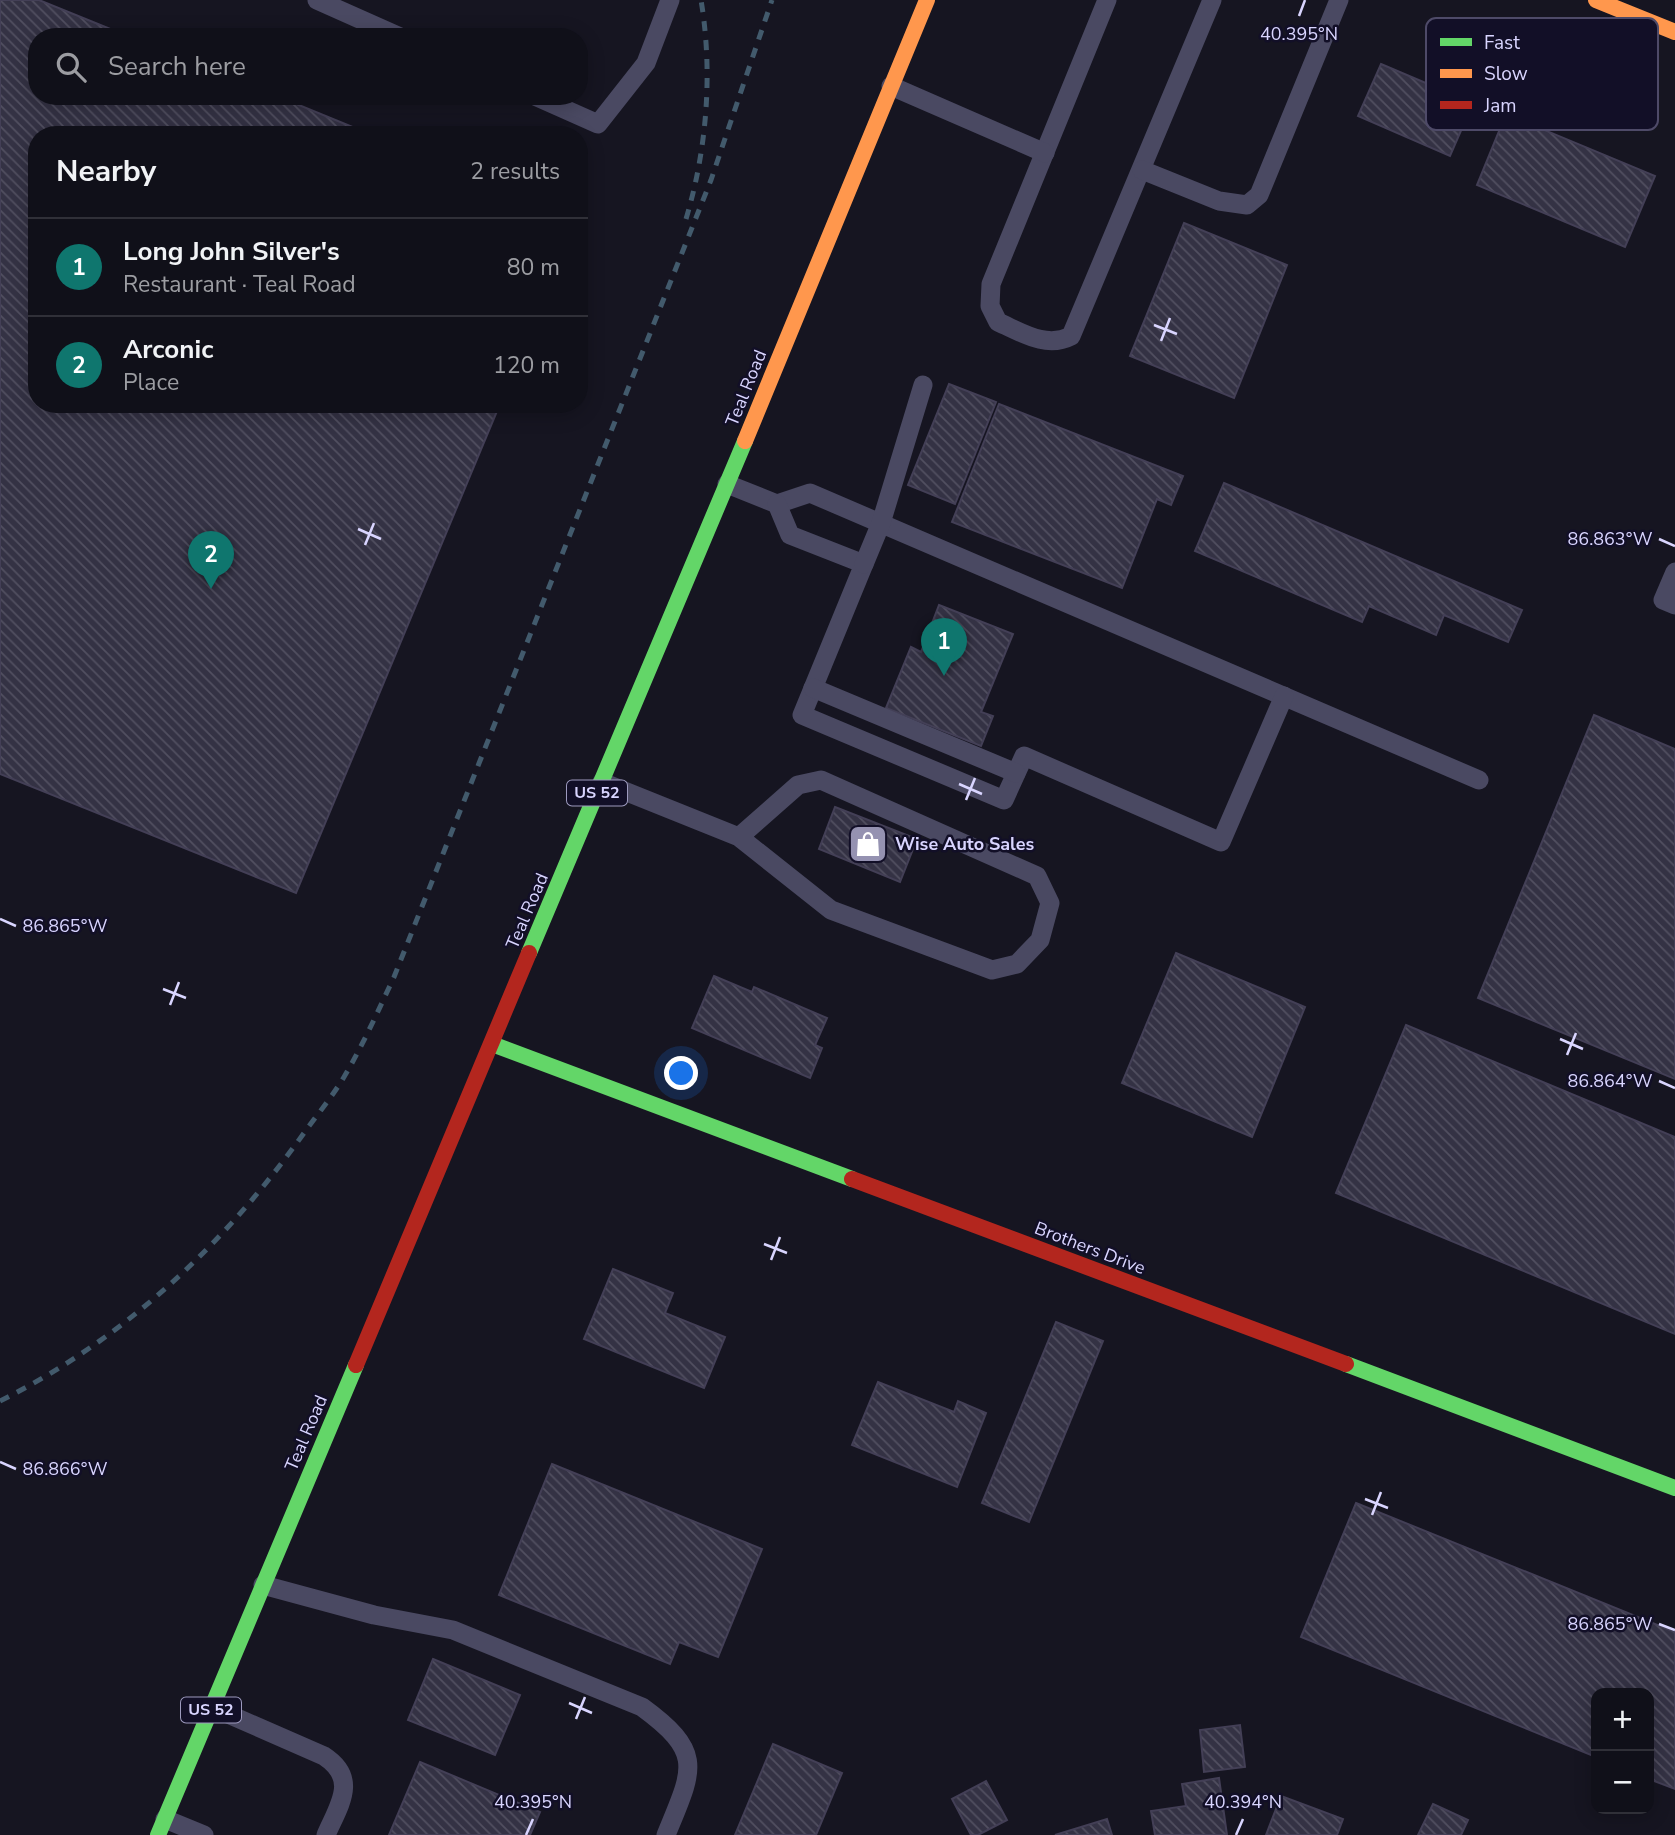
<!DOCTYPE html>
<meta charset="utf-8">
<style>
body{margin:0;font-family:"Nunito Sans",sans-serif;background:#191922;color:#f1f3f6}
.controls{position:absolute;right:21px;bottom:21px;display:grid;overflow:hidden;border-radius:14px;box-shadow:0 4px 18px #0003}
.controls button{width:63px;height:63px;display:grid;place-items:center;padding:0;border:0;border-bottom:2px solid #303038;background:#101019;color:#f1f3f6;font:35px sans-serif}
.you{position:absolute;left:682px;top:1074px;width:24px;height:24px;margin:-18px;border:5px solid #fff;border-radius:50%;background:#1a73e8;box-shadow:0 0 0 10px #1a73e833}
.badge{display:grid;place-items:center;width:46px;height:46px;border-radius:50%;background:#0f766e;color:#fff;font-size:23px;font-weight:700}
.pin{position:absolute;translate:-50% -58px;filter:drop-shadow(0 2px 4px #0008)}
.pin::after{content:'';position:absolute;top:37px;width:24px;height:21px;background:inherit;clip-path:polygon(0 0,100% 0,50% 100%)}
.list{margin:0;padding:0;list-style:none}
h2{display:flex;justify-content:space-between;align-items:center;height:91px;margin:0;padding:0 28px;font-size:30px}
h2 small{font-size:23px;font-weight:400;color:#9c9da2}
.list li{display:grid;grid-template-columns:46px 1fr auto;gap:21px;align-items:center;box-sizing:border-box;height:98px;padding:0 28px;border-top:2px solid #303038}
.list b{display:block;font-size:26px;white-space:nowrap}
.list p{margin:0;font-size:23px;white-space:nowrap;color:#9c9da2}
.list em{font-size:23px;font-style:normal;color:#9c9da2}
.icon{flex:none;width:38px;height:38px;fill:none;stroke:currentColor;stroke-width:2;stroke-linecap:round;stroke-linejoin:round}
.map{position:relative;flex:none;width:1675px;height:1835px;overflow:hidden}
.search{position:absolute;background:#101019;box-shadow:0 4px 18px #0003;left:28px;top:28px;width:560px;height:77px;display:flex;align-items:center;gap:18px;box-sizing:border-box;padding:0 24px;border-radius:28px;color:#9c9da2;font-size:26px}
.panel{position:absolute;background:#101019;box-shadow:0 4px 18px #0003;left:28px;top:126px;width:560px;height:287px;border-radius:28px}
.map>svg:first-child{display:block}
.building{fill:url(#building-back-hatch);stroke:#433f56;stroke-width:2}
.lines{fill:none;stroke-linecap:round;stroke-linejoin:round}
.lane{stroke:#4a4962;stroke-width:19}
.fast{stroke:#63d668;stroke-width:16}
.slow{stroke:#ff974d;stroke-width:16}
.jam{stroke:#b3261e;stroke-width:16}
.rail{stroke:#425a6c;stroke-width:5;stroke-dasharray:10 9;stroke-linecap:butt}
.ticks{fill:none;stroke:#d9d5ff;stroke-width:2.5}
.labels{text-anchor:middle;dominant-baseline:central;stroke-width:5;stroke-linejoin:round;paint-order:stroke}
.shield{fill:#120f27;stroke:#9d9abe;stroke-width:2}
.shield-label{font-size:16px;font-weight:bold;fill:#d9d5ff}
.street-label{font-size:18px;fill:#d9d5ff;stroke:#120f27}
.poi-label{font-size:18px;font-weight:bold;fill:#d9d5ff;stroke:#120f27;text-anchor:start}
.key{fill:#120f27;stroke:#4e4a68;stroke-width:2}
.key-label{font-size:19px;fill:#d9d5ff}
.ticks-label{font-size:18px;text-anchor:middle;fill:#d9d5ff;stroke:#120f27;stroke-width:5;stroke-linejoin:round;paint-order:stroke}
</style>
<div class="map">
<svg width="1675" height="1835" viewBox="0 0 1675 1835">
<defs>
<pattern id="building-back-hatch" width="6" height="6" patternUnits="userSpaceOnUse" patternTransform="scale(1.75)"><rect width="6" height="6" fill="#343244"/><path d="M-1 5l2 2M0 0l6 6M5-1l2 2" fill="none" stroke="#514f60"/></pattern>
</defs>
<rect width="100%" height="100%" fill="#161521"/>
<g class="building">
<polygon points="0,0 39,0 130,37 37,37 37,96 277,96 372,135 37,135 37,404 500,404 296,893 0,774"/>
<polygon points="1381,64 1473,103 1450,156 1358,116"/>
<polygon points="1506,114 1655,176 1625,247 1477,185"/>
<polygon points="1184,223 1287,265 1234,398 1130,356"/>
<polygon points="949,384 996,402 955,504 908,485"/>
<polygon points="999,404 1183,476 1171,505 1157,499 1122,588 952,522"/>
<polygon points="1224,483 1522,610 1508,642 1444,615 1436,635 1369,606 1362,622 1195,551"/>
<polygon points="939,605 1013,634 981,712 993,716 981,746 886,708 911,647 921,652"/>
<polygon points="1594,715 1675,749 1675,1079 1478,998"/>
<polygon points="835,807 917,839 900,882 819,849"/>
<polygon points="1176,953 1305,1007 1252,1137 1122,1083"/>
<polygon points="714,976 752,992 754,987 827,1018 815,1045 822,1048 810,1078 692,1028"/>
<polygon points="1406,1025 1675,1137 1675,1334 1336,1193"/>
<polygon points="613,1269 673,1293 665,1313 725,1337 704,1388 584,1339"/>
<polygon points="1056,1322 1103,1341 1029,1522 982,1503"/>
<polygon points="878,1382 954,1412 958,1401 986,1413 957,1487 852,1445"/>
<polygon points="552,1464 762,1549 718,1657 679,1642 670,1664 499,1595"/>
<polygon points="1356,1503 1675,1632 1675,1789 1649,1779 1649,1693 1596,1693 1596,1757 1301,1637"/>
<polygon points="433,1659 520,1695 495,1755 408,1720"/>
<polygon points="1240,1725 1245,1767 1204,1772 1200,1730"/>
<polygon points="773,1744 842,1773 816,1835 735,1835"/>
<polygon points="420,1762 540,1812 530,1835 389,1835"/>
<polygon points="1219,1778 1227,1835 1155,1835 1151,1811 1186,1806 1182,1784"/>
<polygon points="986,1781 1007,1820 978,1835 971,1835 952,1799"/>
<polygon points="1281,1796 1343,1819 1337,1835 1266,1835"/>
<polygon points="1433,1804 1468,1820 1461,1835 1418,1835"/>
<polygon points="1107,1819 1112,1835 1055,1835"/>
</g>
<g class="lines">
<g class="lane">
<polyline points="317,0 400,37"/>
<path d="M 1107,0 L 991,284 L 990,306 L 998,322 C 1021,332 1046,349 1071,336 L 1212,0"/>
<polyline points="891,86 1045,153"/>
<polyline points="535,96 598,124 646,63 670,0"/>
<polyline points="1142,170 1219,201 1247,205 1259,195 1339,0"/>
<polyline points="727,484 777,504 810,493 1479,780"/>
<polyline points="777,504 790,535 864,564 802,715 1004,800 1024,756 1221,842 1284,696"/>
<polyline points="864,564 881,523 923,385"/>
<polyline points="1675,572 1663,600 1675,605"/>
<polyline points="813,688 1016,773"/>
<polyline points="602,782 739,837 831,910 992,970 1017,964 1040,940 1050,903 1037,876 821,780 798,785 739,837"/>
<path d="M 263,1585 L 374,1615 L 453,1630 L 642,1707 C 705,1753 693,1769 666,1835"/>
<path d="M 212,1707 L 324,1756 C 359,1779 339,1805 326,1835"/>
<polyline points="165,1819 204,1835"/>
</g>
<g class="fast">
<polyline points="529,953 745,441"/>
<polyline points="492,1044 852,1179"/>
<polyline points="1346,1364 1675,1488"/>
<polyline points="158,1835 356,1365"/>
</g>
<g class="slow">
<polyline points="1596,0 1675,32"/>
<polyline points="745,441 927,0"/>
</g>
<g class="jam">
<polyline points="852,1179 1346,1364"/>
<polyline points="356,1365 529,953"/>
</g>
<g class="rail">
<path d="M 686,219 C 707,149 713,72 701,0"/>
<path d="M 0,1401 C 124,1339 224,1245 304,1133 C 317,1115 332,1097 344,1077 C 363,1045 378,1011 394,977 L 711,180 L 772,0"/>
</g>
</g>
<path class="ticks" d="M 1299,16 L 1305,0M 1154,325 L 1177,334M 1161,341 L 1170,318M 358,529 L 381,539M 1659,539 L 1675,546M 365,545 L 374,523M 959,784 L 982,794M 966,800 L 975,778M 0,919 L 16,926M 163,989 L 186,998M 170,1005 L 179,982M 1560,1039 L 1583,1049M 1567,1055 L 1576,1033M 1659,1081 L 1675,1088M 764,1244 L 787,1253M 771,1260 L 780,1237M 0,1462 L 16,1469M 1365,1499 L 1388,1508M 1372,1515 L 1381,1492M 1659,1624 L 1675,1630M 569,1703 L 592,1713M 576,1719 L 585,1697M 526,1835 L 533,1819M 1236,1835 L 1243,1819"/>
<defs>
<g id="shop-square" transform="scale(2.0125)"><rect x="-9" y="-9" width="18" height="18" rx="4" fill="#9592b1" stroke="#120f27"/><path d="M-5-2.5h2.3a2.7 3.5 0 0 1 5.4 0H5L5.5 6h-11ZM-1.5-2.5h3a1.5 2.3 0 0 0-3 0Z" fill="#fff"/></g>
</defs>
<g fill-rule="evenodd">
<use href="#shop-square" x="868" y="844"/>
</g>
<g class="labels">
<g class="shield">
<rect x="567" y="780.5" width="60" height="25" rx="5"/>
<rect x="181" y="1697.5" width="60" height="25" rx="5"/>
</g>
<g class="shield-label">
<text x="597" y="793">US 52</text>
<text x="211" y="1710">US 52</text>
</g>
<g class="street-label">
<text transform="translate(746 388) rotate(-68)">Teal Road</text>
<text transform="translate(527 911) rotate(-67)">Teal Road</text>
<text transform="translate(1090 1248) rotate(21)">Brothers Drive</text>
<text transform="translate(306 1433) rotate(-67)">Teal Road</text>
</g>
<g class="poi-label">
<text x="895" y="844">Wise Auto Sales</text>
</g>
</g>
<rect x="1426" y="18" width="232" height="112" rx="10" class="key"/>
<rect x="1440" y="38" width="32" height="8" fill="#63d668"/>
<rect x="1440" y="69" width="32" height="9" fill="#ff974d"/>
<rect x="1440" y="101" width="32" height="8" fill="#b3261e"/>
<g class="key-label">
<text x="1484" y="49">Fast</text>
<text x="1484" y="80">Slow</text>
<text x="1484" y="112">Jam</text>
</g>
<g class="ticks-label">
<text x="1299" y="40">40.395°N</text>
<text x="1610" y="545">86.863°W</text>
<text x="65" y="932">86.865°W</text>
<text x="1610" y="1087">86.864°W</text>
<text x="65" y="1475">86.866°W</text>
<text x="1610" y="1630">86.865°W</text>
<text x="533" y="1808">40.395°N</text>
<text x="1243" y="1808">40.394°N</text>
</g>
</svg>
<div class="controls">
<button>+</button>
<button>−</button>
</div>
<div class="you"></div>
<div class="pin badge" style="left:944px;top:676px">1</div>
<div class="pin badge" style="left:211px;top:589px">2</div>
<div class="search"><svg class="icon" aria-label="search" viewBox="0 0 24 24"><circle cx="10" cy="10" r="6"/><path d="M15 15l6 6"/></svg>Search here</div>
<section class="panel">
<h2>Nearby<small>2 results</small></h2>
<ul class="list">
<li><span class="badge">1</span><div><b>Long John Silver's</b><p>Restaurant · Teal Road</p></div><em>80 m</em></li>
<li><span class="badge">2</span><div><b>Arconic</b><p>Place</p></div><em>120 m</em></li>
</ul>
</section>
</div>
